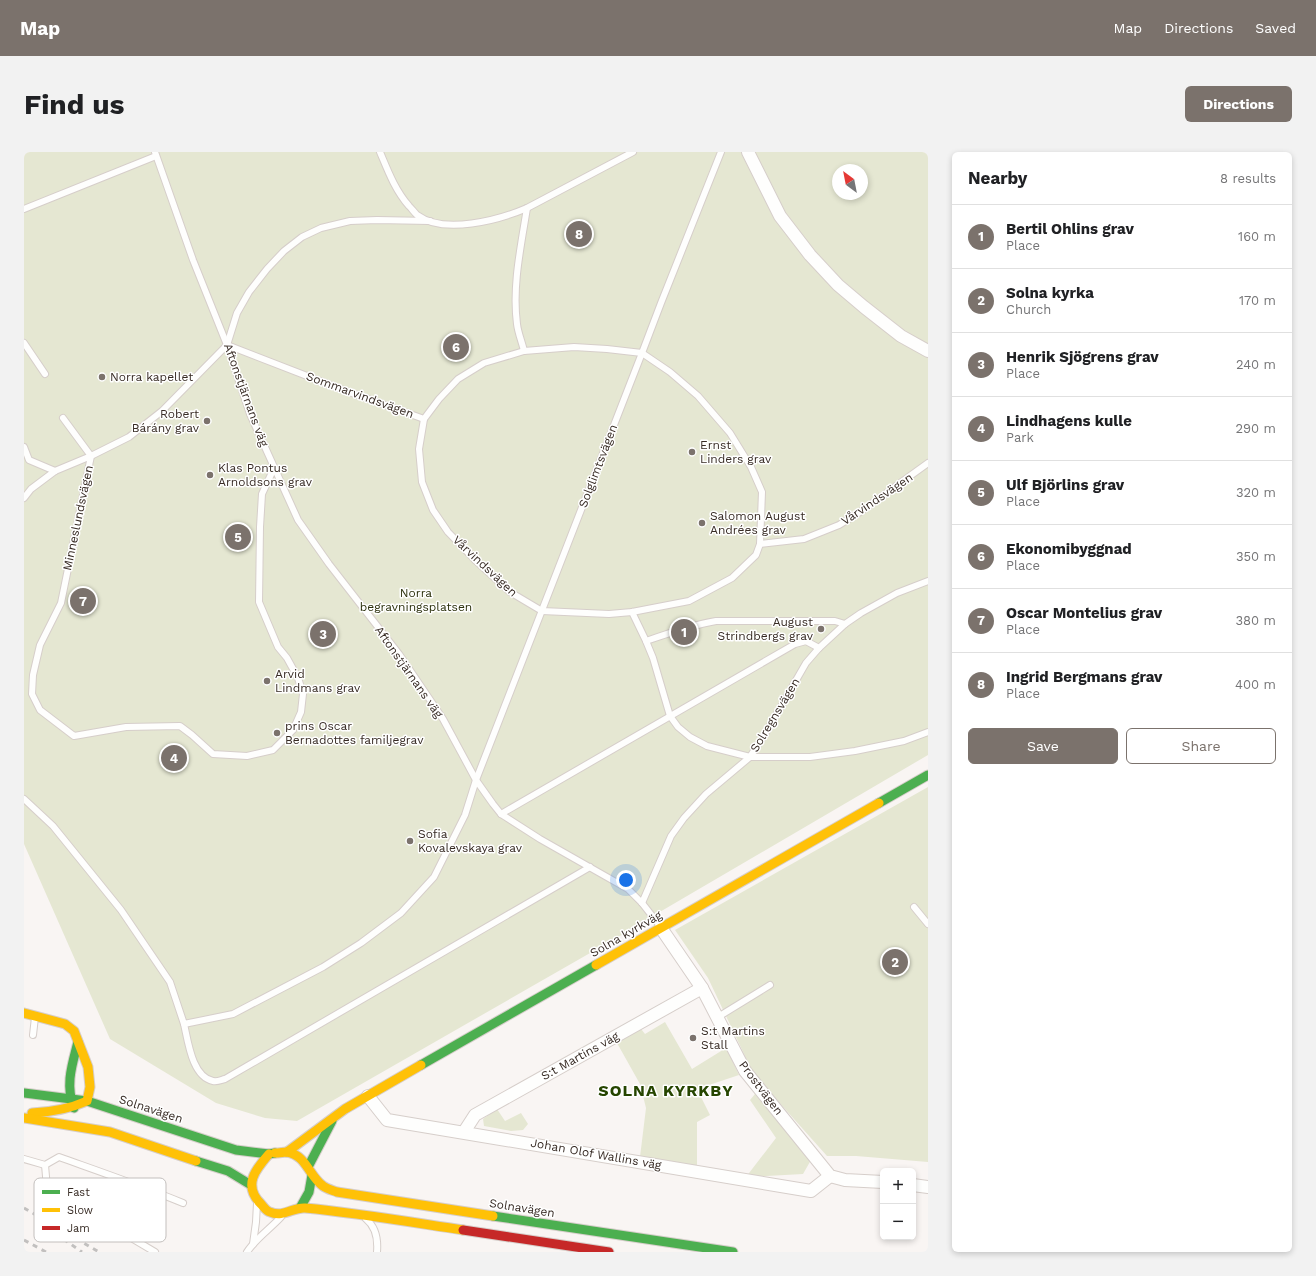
<!DOCTYPE html>
<meta charset="utf-8">
<style>
body{margin:0;font-family:"Work Sans",sans-serif;background:#f2f2f2;color:#202124}
.controls{position:absolute;right:12px;bottom:12px;display:grid;overflow:hidden;border-radius:6px;box-shadow:0 2px 6px #0003}
.controls button{width:36px;height:36px;display:grid;place-items:center;padding:0;border:0;border-bottom:1px solid #e0e0e0;background:#fff;color:#202124;font:20px sans-serif}
.compass{position:absolute;left:808px;top:12px;width:36px;height:36px;border-radius:50%;background:#fff;box-shadow:0 2px 6px #0003;rotate:328deg}
.you{position:absolute;left:602px;top:728px;width:14px;height:14px;margin:-10px;border:3px solid #fff;border-radius:50%;background:#1a73e8;box-shadow:0 0 0 6px #1a73e833}
.badge{display:grid;place-items:center;width:26px;height:26px;border-radius:50%;background:#7b726c;color:#fff;font-size:13px;font-weight:700}
.pin{position:absolute;translate:-50% -50%;border:2px solid #fff;box-shadow:0 1px 4px #0006}
.list{margin:0;padding:0;list-style:none}
h2{display:flex;justify-content:space-between;align-items:center;height:52px;margin:0;padding:0 16px;font-size:17px}
h2 small{font-size:13px;font-weight:400;color:#757577}
.list li{display:grid;grid-template-columns:26px 1fr auto;gap:12px;align-items:center;box-sizing:border-box;height:64px;padding:0 16px;border-top:1px solid #e0e0e0}
.list b{display:block;font-size:15px;white-space:nowrap}
.list p{margin:0;font-size:13px;white-space:nowrap;color:#757577}
.list em{font-size:13px;font-style:normal;color:#757577}
.actions{display:flex;gap:8px;padding:12px 16px}
.actions a{flex:1;padding:9px 0;border:1px solid #7b726c;border-radius:6px;text-align:center;font-size:14px;color:#7b726c}
.actions .main{background:#7b726c;color:#fff}
.map{position:relative;flex:none;width:904px;height:1100px;overflow:hidden;border-radius:6px}
header{display:flex;align-items:center;gap:24px;box-sizing:border-box;height:56px;padding:0 20px;background:#7b726c;color:#fff}
header strong{font-size:19px}
nav{display:flex;gap:22px;margin-inline-start:auto;font-size:14px}
.intro{display:flex;align-items:center;justify-content:space-between;box-sizing:border-box;height:96px;padding:0 24px}
h1{margin:0;font-size:28px}
.button{padding:10px 18px;border-radius:6px;background:#7b726c;color:#fff;font-size:14px;font-weight:700}
main{display:flex;gap:24px;padding:0 24px}
aside{flex:1;background:#fff;border-radius:6px;box-shadow:0 2px 6px #0003}
.map>svg:first-child{display:block}
.green{fill:#e5e7d2;fill-rule:evenodd}
.lines{fill:none;stroke-linecap:round;stroke-linejoin:round}
.lane-casing{stroke:#d6ceca;stroke-width:8}
.street-casing{stroke:#d6ceca;stroke-width:14}
.fast-casing{stroke:#d6ceca;stroke-width:11}
.slow-casing{stroke:#d6ceca;stroke-width:11}
.jam-casing{stroke:#d6ceca;stroke-width:11}
.lane{stroke:#fefefd;stroke-width:6}
.street{stroke:#fefefd;stroke-width:12}
.fast{stroke:#4caf50;stroke-width:9}
.slow{stroke:#ffc107;stroke-width:9}
.jam{stroke:#c62828;stroke-width:9}
.rail{stroke:#c2c0bf;stroke-width:3;stroke-dasharray:5 5;stroke-linecap:butt}
.poi-dot{fill:#7b726c;stroke:#fff;stroke-width:1.5}
.labels{text-anchor:middle;dominant-baseline:central;stroke-width:3;stroke-linejoin:round;paint-order:stroke}
.poi-label{font-size:12px;fill:#372b24;stroke:#fff;text-anchor:start}
.street-label{font-size:12px;fill:#372b24;stroke:#fff}
.park-label{font-size:12px;fill:#2c310d;stroke:#fff}
.district-label{font-size:16px;font-weight:bold;letter-spacing:1px;fill:#264500;stroke:#fff}
.key{fill:#fff;stroke:#c3bfbd;stroke-width:1}
.key-label{font-size:11px;fill:#372b24}
</style>
<header>
<strong>Map</strong>
<nav><a>Map</a><a>Directions</a><a>Saved</a></nav>
</header>
<div class="intro"><h1>Find us</h1><a class="button">Directions</a></div>
<main>
<div class="map">
<svg width="904" height="1100" viewBox="0 0 904 1100">
<rect width="100%" height="100%" fill="#f9f5f3"/>
<g class="green">
<path d="M 0,0 L 904,0 L 904,603 L 634,761 L 628,762 L 622,769 L 273,969 L 241,966 L 192,951 L 86,887 L 0,692 ZM 814,18 L 838,18 L 838,42 L 814,42 Z"/>
<polygon points="904,635 904,1010 832,1004 803,1004 744,938 729,921 684,826 651,778"/>
<polygon points="641,870 668,917 702,896 715,923 673,937 686,963 673,970 673,1014 616,1005 622,956 616,932 593,891 617,877 621,882"/>
<polygon points="731,942 787,1008 779,1022 722,1025 752,986 726,948"/>
<polygon points="473,957 481,969 497,961 504,972 499,978 487,979 460,974 459,967"/>
</g>
<g class="lines">
<g class="lane-casing">
<g id="lane">
<polyline points="131,0 169,108 203,193 226,262 274,368 305,412 375,502 419,567 452,628 469,652 477,662 516,687 604,737 618,751 636,774"/>
<path d="M 356,0 C 364,19 371,38 385,54 C 388,57 390,60 393,63 C 420,83 475,68 503,56 L 609,0"/>
<polyline points="0,57 132,4"/>
<polyline points="0,191 21,222"/>
<polyline points="203,193 314,236 400,267 415,247 434,227 460,211 500,199 550,195 583,197 618,201 646,220 674,244 706,281 727,315 738,340 736,392"/>
<path d="M 500,199 C 498,190 494,181 493,172 C 488,134 497,94 503,56"/>
<polyline points="39,266 67,304 37,451 16,493 9,523 8,542 16,558 50,584 102,575 156,574 168,583 189,602 223,604 249,598 269,578 277,560 279,542 274,526 263,506 254,495 235,450 236,375 238,342 250,316"/>
<polyline points="400,267 395,297 398,330 409,358 424,380 451,408 486,440 518,459 585,462 608,460 665,449 708,426 732,403 736,392 780,387 815,373 836,360 904,311"/>
<polyline points="0,295 5,308 31,319"/>
<polyline points="0,346 7,337 31,319 67,304 105,285 138,259 203,193 213,161 225,140 243,117 260,99 278,85 297,76 326,69 353,68 406,69"/>
<polyline points="608,460 622,489 629,506 646,564 654,575 666,585 683,594 726,605 786,605 831,599 880,589 904,580"/>
<path d="M 622,489 C 645,481 668,473 692,469 L 811,469 L 821,472"/>
<polyline points="0,647 29,674 97,758 146,830 160,872 209,862 299,815 337,791 377,761 410,725 441,663 452,628 618,201 637,151 697,0"/>
<polyline points="477,662 771,492 782,489 795,496"/>
<polyline points="618,751 647,684 660,666 682,642 726,605 741,582 782,511 795,496 821,472 837,461 873,441 904,429"/>
<polyline points="890,755 904,772"/>
<polyline points="694,865 746,833"/>
<path d="M 160,872 C 164,889 168,925 189,929 C 193,930 197,928 201,927 L 566,715"/>
<polyline points="9,883 11,865"/>
<path d="M 0,1007 L 21,1013 L 35,1005 C 77,1020 118,1034 159,1051"/>
<polyline points="21,1013 23,1036 131,1100"/>
<path d="M 342,1067 C 352,1075 354,1088 353,1100"/>
<polyline points="229,1092 232,1070 233,1051"/>
<path d="M 223,1100 C 232,1086 246,1077 257,1065"/>
</g>
</g>
<g class="street-casing">
<g id="street">
<polyline points="724,0 756,64 786,103 814,133 840,155 877,184 904,199"/>
<polyline points="637,776 678,836 721,919 806,1024 821,1028 859,1030"/>
<polyline points="344,944 363,968 787,1039 806,1024"/>
<polyline points="440,980 451,963 678,836"/>
<polyline points="889,1033 904,1035"/>
</g>
</g>
<g class="fast-casing">
<g id="fast">
<polyline points="855,651 904,623"/>
<polyline points="397,913 572,813"/>
<polyline points="0,941 63,949 212,998 245,1002 251,1001"/>
<path d="M 50,956 C 41,933 48,913 54,890"/>
<polyline points="172,1009 204,1019 227,1033"/>
<polyline points="284,1015 308,969"/>
<polyline points="276,1056 285,1040 288,1023"/>
<polyline points="469,1064 709,1100"/>
</g>
</g>
<g class="slow-casing">
<g id="slow">
<polyline points="572,813 855,651"/>
<path d="M 0,861 L 41,872 L 50,879 L 64,915 L 66,935 L 63,949 C 45,957 28,960 8,961"/>
<polyline points="0,966 86,980 172,1009"/>
<polyline points="263,1000 321,957 397,913"/>
<path d="M 251,1001 C 255,1001 260,1000 263,1000 C 282,1003 285,1024 299,1034 C 303,1037 308,1038 313,1040 L 469,1064"/>
<path d="M 245,1002 C 232,1017 218,1033 237,1052 C 239,1054 242,1059 246,1060 C 259,1066 269,1055 281,1056 C 334,1061 386,1070 439,1078"/>
</g>
</g>
<g class="jam-casing">
<polyline id="jam" points="439,1078 585,1100"/>
</g>
<use href="#lane" class="lane"/>
<use href="#street" class="street"/>
<use href="#fast" class="fast"/>
<use href="#slow" class="slow"/>
<use href="#jam" class="jam"/>
<g class="rail">
<polyline points="0,1056 75,1100"/>
<polyline points="15,1070 58,1100"/>
<polyline points="0,1088 22,1100"/>
</g>
</g>
<g class="poi-dot">
<circle cx="78" cy="225" r="4"/>
<circle cx="183" cy="269" r="4"/>
<circle cx="668" cy="300" r="4"/>
<circle cx="186" cy="323" r="4"/>
<circle cx="678" cy="371" r="4"/>
<circle cx="797" cy="477" r="4"/>
<circle cx="243" cy="529" r="4"/>
<circle cx="253" cy="581" r="4"/>
<circle cx="386" cy="689" r="4"/>
<circle cx="669" cy="886" r="4"/>
</g>
<g class="labels">
<g class="poi-label">
<text x="86" y="225">Norra kapellet</text>
<text x="175" y="262" text-anchor="end">Robert<tspan x="175" dy="14">Bárány grav</tspan></text>
<text x="676" y="293">Ernst<tspan x="676" dy="14">Linders grav</tspan></text>
<text x="194" y="316">Klas Pontus<tspan x="194" dy="14">Arnoldsons grav</tspan></text>
<text x="686" y="364">Salomon August<tspan x="686" dy="14">Andrées grav</tspan></text>
<text x="789" y="470" text-anchor="end">August<tspan x="789" dy="14">Strindbergs grav</tspan></text>
<text x="251" y="522">Arvid<tspan x="251" dy="14">Lindmans grav</tspan></text>
<text x="261" y="574">prins Oscar<tspan x="261" dy="14">Bernadottes familjegrav</tspan></text>
<text x="394" y="682">Sofia<tspan x="394" dy="14">Kovalevskaya grav</tspan></text>
<text x="677" y="879">S:t Martins<tspan x="677" dy="14">Stall</tspan></text>
</g>
<g class="street-label">
<text transform="translate(222 243) rotate(70)">Aftonstjärnans väg</text>
<text transform="translate(336 243) rotate(20)">Sommarvindsvägen</text>
<text transform="translate(574 314) rotate(-69)">Solglimtsvägen</text>
<text transform="translate(853 347) rotate(-34)">Vårvindsvägen</text>
<text transform="translate(54 366) rotate(-78)">Minneslundsvägen</text>
<text transform="translate(461 414) rotate(43)">Vårvindsvägen</text>
<text transform="translate(385 520) rotate(55)">Aftonstjärnans väg</text>
<text transform="translate(751 563) rotate(-59)">Solregnsvägen</text>
<text transform="translate(602 782) rotate(-30)">Solna kyrkväg</text>
<text transform="translate(556 904) rotate(-29)">S:t Martins väg</text>
<text transform="translate(737 936) rotate(53)">Prostvägen</text>
<text transform="translate(127 957) rotate(18)">Solnavägen</text>
<text transform="translate(572 1002) rotate(10)">Johan Olof Wallins väg</text>
<text transform="translate(498 1056) rotate(9)">Solnavägen</text>
</g>
<g class="park-label">
<text x="392" y="441">Norra<tspan x="392" dy="14">begravningsplatsen</tspan></text>
</g>
<g class="district-label">
<text x="642" y="938">SOLNA KYRKBY</text>
</g>
</g>
<rect x="10" y="1026" width="132" height="64" rx="6" class="key"/>
<rect x="18" y="1038" width="18" height="4" fill="#4caf50"/>
<rect x="18" y="1056" width="18" height="4" fill="#ffc107"/>
<rect x="18" y="1074" width="18" height="4" fill="#c62828"/>
<g class="key-label">
<text x="43" y="1044">Fast</text>
<text x="43" y="1062">Slow</text>
<text x="43" y="1080">Jam</text>
</g>
</svg>
<div class="controls">
<button>+</button>
<button>−</button>
</div>
<svg class="compass" viewBox="-18 -18 36 36"><path d="M0-13l5 13h-10z" fill="#e53935"/><path d="M0 13l5-13h-10z" fill="#757577"/></svg>
<div class="you"></div>
<div class="pin badge" style="left:660px;top:480px">1</div>
<div class="pin badge" style="left:871px;top:810px">2</div>
<div class="pin badge" style="left:299px;top:482px">3</div>
<div class="pin badge" style="left:150px;top:606px">4</div>
<div class="pin badge" style="left:214px;top:385px">5</div>
<div class="pin badge" style="left:432px;top:195px">6</div>
<div class="pin badge" style="left:59px;top:449px">7</div>
<div class="pin badge" style="left:555px;top:82px">8</div>
</div>
<aside>
<h2>Nearby<small>8 results</small></h2>
<ul class="list">
<li><span class="badge">1</span><div><b>Bertil Ohlins grav</b><p>Place</p></div><em>160 m</em></li>
<li><span class="badge">2</span><div><b>Solna kyrka</b><p>Church</p></div><em>170 m</em></li>
<li><span class="badge">3</span><div><b>Henrik Sjögrens grav</b><p>Place</p></div><em>240 m</em></li>
<li><span class="badge">4</span><div><b>Lindhagens kulle</b><p>Park</p></div><em>290 m</em></li>
<li><span class="badge">5</span><div><b>Ulf Björlins grav</b><p>Place</p></div><em>320 m</em></li>
<li><span class="badge">6</span><div><b>Ekonomibyggnad</b><p>Place</p></div><em>350 m</em></li>
<li><span class="badge">7</span><div><b>Oscar Montelius grav</b><p>Place</p></div><em>380 m</em></li>
<li><span class="badge">8</span><div><b>Ingrid Bergmans grav</b><p>Place</p></div><em>400 m</em></li>
</ul>
<div class="actions"><a class="main">Save</a><a>Share</a></div>
</aside>
</main>
